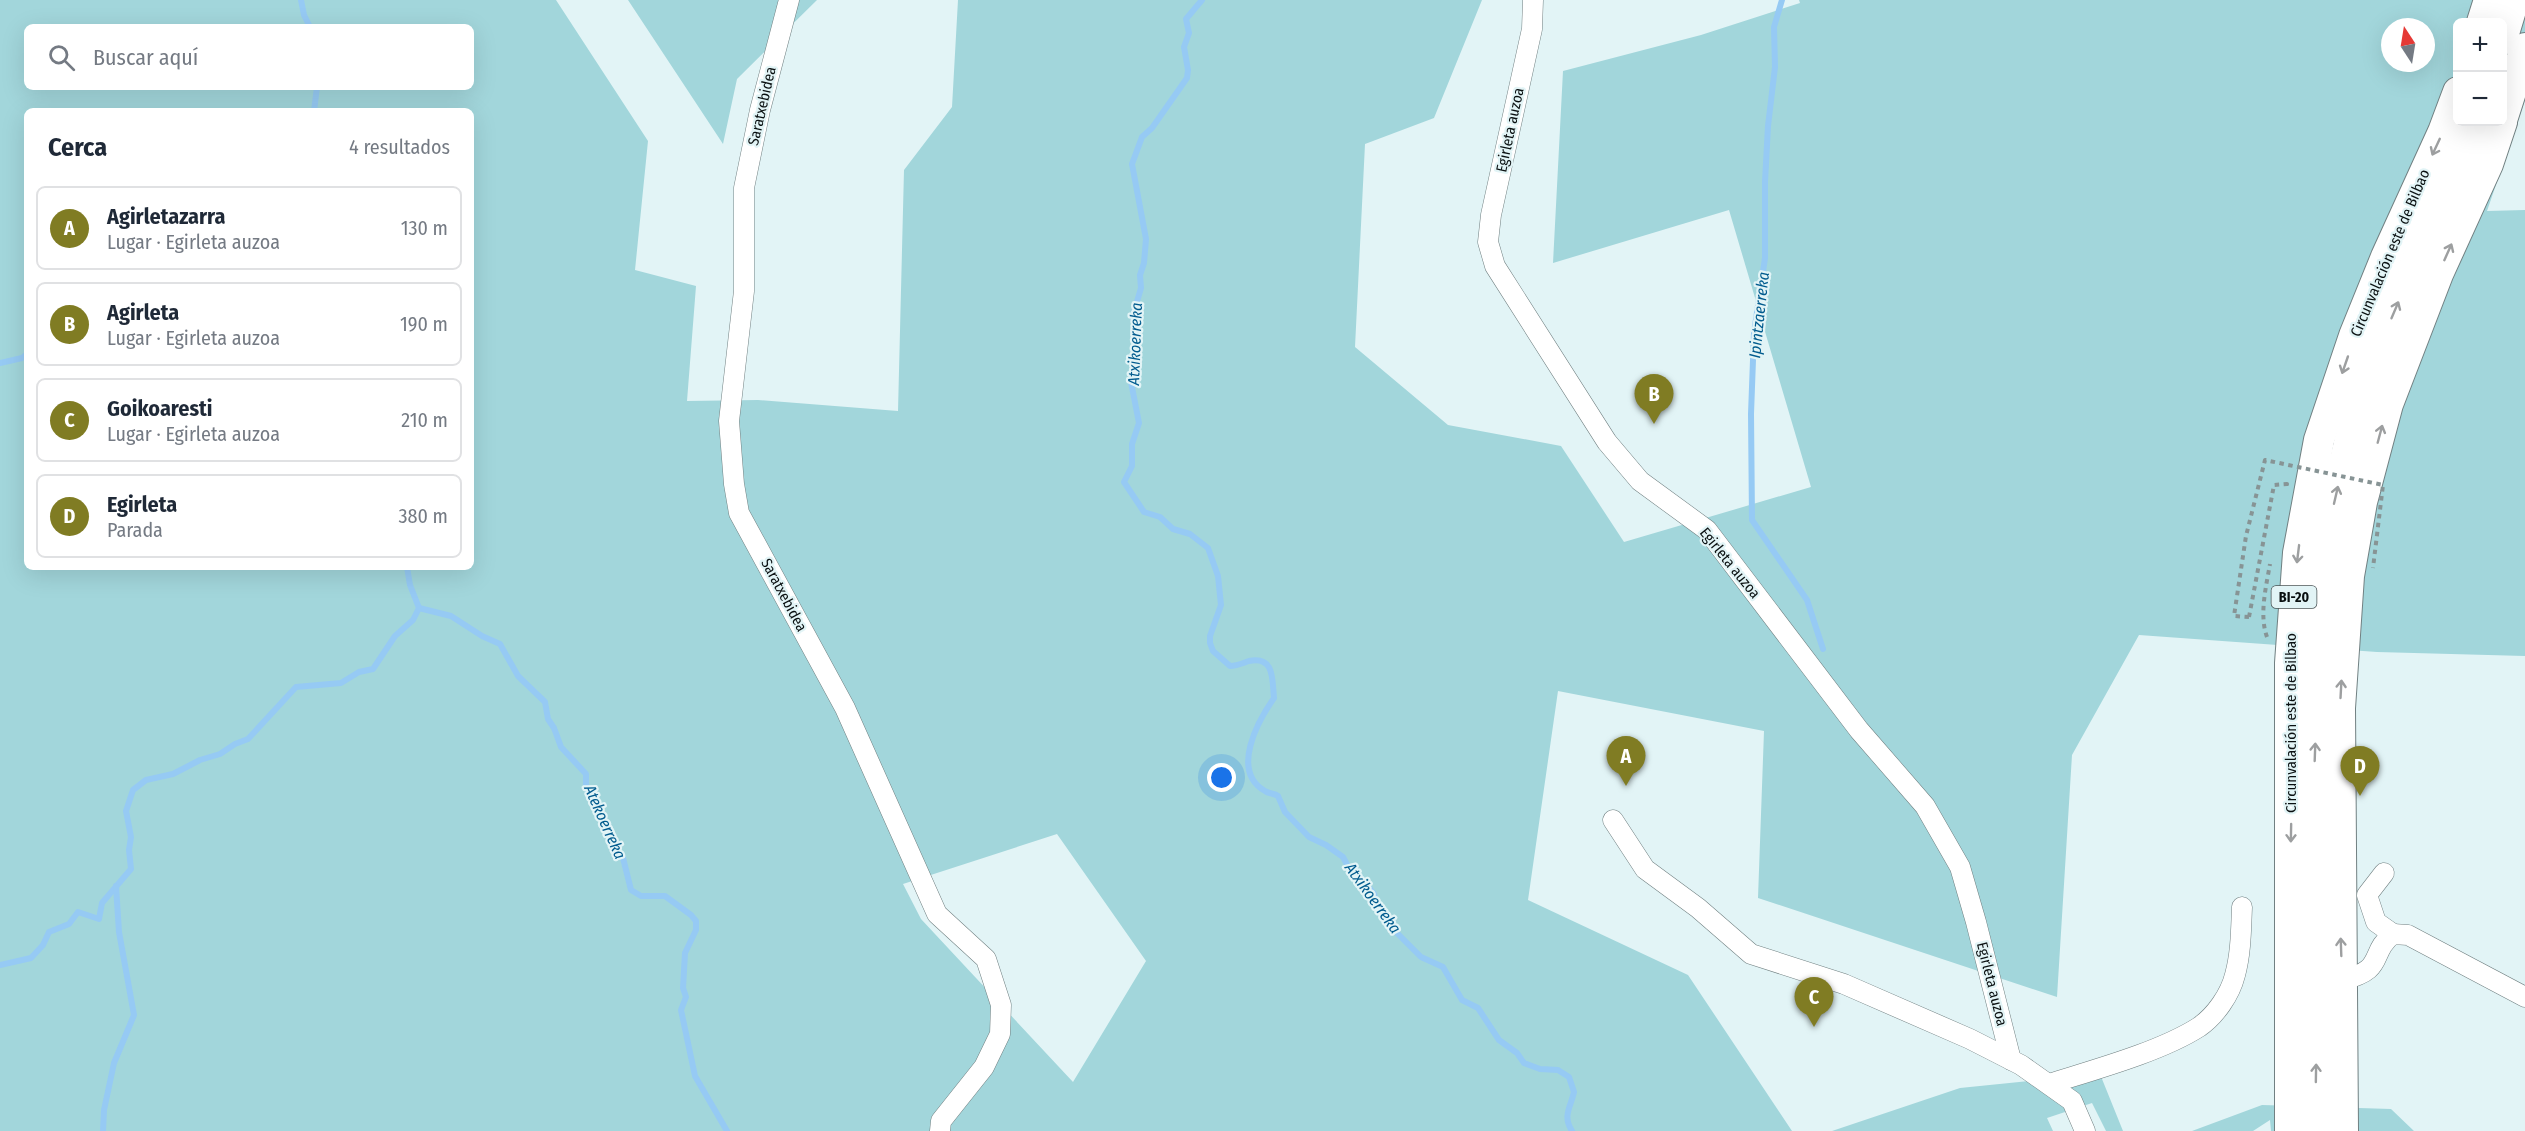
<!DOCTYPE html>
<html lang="es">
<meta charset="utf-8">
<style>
body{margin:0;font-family:"Fira Sans Condensed",sans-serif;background:#f2f2f3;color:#1f2937}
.controls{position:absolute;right:18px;top:18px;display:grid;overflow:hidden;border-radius:9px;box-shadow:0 6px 24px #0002}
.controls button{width:54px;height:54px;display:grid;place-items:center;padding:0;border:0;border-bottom:2px solid #e0e1e3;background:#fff;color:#1f2937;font:30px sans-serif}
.compass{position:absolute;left:2381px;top:18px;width:54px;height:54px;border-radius:50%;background:#fff;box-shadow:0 6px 24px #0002;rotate:348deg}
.you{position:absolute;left:1222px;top:778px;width:21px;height:21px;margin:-15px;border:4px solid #fff;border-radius:50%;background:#1a73e8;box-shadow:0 0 0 9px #1a73e833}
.badge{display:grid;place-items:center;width:39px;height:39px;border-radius:50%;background:#807c23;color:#fff;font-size:20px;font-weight:700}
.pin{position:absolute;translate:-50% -50px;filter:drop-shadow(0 2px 3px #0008)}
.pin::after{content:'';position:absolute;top:32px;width:21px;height:18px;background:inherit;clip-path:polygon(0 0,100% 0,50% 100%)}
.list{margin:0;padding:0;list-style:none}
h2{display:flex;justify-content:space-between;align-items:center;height:78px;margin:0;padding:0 24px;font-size:26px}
h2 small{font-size:20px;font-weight:400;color:#747a83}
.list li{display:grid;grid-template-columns:39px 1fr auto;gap:18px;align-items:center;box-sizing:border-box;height:84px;margin:0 12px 12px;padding:0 12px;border:2px solid #e0e1e3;border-radius:9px}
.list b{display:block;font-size:22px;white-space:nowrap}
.list p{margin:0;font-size:20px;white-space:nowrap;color:#747a83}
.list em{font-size:20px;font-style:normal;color:#747a83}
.icon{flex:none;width:33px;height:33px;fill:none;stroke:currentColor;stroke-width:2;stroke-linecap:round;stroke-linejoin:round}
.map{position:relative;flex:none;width:2525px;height:1131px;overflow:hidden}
.search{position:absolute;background:#fff;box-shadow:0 6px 24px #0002;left:24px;top:24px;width:450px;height:66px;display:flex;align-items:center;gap:15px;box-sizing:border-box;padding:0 21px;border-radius:9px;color:#747a83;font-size:22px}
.panel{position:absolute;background:#fff;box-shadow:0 6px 24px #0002;left:24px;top:108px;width:450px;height:462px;border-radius:9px}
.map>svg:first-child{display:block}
.green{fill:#a2d6db;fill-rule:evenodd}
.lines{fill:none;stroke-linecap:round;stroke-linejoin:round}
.stream{stroke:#96caf4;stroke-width:6}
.street-casing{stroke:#718082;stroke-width:21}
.primary-casing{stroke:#718082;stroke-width:32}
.path{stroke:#879495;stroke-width:4;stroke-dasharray:4.5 4.5;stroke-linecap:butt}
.street{stroke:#fff;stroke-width:20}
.primary{stroke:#fff;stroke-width:30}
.path-bridge{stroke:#879495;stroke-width:4;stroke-dasharray:4.5 4.5;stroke-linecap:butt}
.oneway{stroke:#9d9fa0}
.labels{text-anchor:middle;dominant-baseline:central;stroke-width:4.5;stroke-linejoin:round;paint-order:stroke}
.shield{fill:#e2f4f6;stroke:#4b5456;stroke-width:1.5}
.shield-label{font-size:14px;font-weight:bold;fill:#0a1011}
.street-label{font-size:15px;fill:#0a1011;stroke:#e2f4f6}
.water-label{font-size:16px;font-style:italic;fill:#005b8e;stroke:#e2f4f6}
</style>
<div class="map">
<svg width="2525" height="1131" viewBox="0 0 2525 1131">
<rect width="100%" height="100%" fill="#e2f4f6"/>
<g class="green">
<path d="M 0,0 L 556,0 L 648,141 L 635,270 L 696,286 L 687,401 L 758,400 L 898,411 L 904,170 L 952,107 L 958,0 L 1482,0 L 1434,118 L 1365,144 L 1355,347 L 1448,425 L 1561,446 L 1624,542 L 1811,487 L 1729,210 L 1553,263 L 1563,71 L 1701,35 L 1800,3 L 1799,0 L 2504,0 L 2525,18 L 2525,100 L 2487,211 L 2525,210 L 2525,656 L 2377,652 L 2139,635 L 2072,755 L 2057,997 L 1758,898 L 1764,731 L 1558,691 L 1528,900 L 1688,975 L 1792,1131 L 0,1131 ZM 2458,22 L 2502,22 L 2502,122 L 2458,122 ZM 27,27 L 471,27 L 471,87 L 27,87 ZM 2390,27 L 2426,27 L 2426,63 L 2390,63 ZM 27,111 L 471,111 L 471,567 L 27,567 ZM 1057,834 L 1146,961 L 1073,1082 L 921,919 L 903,884 Z"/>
<polygon points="628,0 817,0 737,79 723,144"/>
<polygon points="2100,1074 2123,1131 2106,1131 2092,1103 2047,1118 2053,1131 1832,1131 1960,1088"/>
<polygon points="2262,1105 2391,1109 2414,1131 2271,1131 2270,1120 2253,1131 2192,1131"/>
</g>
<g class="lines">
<g class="stream">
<polyline points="301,0 304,15 310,27"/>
<path d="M 1202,0 L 1186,19 L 1189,33 L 1184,47 L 1188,70 L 1187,78 L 1152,128 L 1142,137 L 1132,164 L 1146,239 L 1144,263 L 1140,275 L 1141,288 L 1133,315 L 1138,346 L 1131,382 L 1139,423 L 1132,444 L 1132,466 L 1124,482 L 1144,512 L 1160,517 L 1173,529 L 1190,534 L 1208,548 L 1218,576 L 1221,605 L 1210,636 L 1210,643 L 1213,651 L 1230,666 C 1237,666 1243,663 1249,661 C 1275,656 1272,679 1274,698 C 1258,721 1230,771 1265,791 C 1269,794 1274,793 1278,796 L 1285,812 L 1309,837 L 1326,845 L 1343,857 L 1350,870 L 1360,877 L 1374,894 L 1378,911 L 1387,923 L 1421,957 L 1443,967 L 1462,1000 L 1478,1008 L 1499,1040 L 1517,1053 L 1524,1063 L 1540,1069 L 1558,1070 L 1569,1077 L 1574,1092 C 1571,1106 1562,1116 1572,1131"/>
<polyline points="1782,0 1774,27 1775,67 1768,126 1765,182 1765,258 1754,333 1751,414 1752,520 1807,600 1823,649"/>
<polyline points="314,111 317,87"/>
<polyline points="0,363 22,358 27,354"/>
<polyline points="419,608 451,616 482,636 500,644 518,676 545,702 548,719 554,728 561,747 586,774 586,787 600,809 611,839 623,858 631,890 641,896 665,896 691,915 696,921 696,930 685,953 683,988 686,997 681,1010 695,1076 727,1131"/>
<polyline points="0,965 31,958 43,945 49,932 69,924 78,912 99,919 102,903 131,869 129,850 131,837 126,811 133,790 146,780 173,774 200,760 220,754 235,744 248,739 296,687 341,683 359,672 373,669 395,636 413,620 419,608 410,585 407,567"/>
<polyline points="103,1131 104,1110 114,1063 134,1015 119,932 116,886"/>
</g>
<g class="street-casing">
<g id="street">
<polyline points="789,0 760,110 744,188 744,291 729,421 734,484 739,513 845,708 937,914 986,959 1001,1005 1000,1034 984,1067 941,1121 940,1131"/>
<polyline points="1533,0 1532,29 1491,215 1488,242 1495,266 1607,442 1640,481 1707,530 1859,730 1925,806 1960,867 1976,922 2011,1060"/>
<polyline points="1613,820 1645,869 1698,908 1751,954 1844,984 1970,1039 2021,1065 2072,1101 2085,1131"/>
<polyline points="2384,873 2367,895 2376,922 2393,934"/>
<path d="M 2342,980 C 2387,970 2368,953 2393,934 L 2408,935 L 2525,997"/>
<path d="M 2049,1084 C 2093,1070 2160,1052 2199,1027 C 2215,1016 2230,995 2235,975 C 2241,953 2241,930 2242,907"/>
</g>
</g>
<g class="primary-casing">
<g id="primary">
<polyline points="2482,22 2489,0"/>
<polyline points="2502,40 2514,0"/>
<polyline points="2502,120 2525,48"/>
<polyline points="2290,1131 2290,663 2298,553 2319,440 2354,336 2386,257 2443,132 2458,92"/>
<polyline points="2315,1131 2314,772 2317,632 2322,568 2329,527 2350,439 2368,379 2395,309 2477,122"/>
<polyline points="2343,1131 2340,708 2349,576 2362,502 2388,404 2438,274 2488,164 2502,122"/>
</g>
</g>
<g class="path">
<polyline points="2249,617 2274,485 2287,484 2286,486"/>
<path d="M 2267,637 C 2259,615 2266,587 2270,564"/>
</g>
<use href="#street" class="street"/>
<use href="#primary" class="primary"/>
<polyline class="path-bridge" points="2249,617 2234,616 2246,536 2265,460 2383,485 2373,568"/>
</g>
<defs><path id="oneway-shaft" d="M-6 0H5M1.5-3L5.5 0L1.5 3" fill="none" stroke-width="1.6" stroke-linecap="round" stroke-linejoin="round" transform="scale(1.5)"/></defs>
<g class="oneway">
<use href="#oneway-shaft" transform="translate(2436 147) rotate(115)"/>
<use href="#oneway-shaft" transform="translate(2448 252) rotate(-66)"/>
<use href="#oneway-shaft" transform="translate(2395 310) rotate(-67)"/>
<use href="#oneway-shaft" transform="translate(2345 365) rotate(109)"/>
<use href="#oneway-shaft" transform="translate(2380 434) rotate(-75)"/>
<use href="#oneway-shaft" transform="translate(2336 495) rotate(-77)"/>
<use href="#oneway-shaft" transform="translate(2298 554) rotate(97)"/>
<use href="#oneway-shaft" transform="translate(2341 689) rotate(-87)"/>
<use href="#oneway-shaft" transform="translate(2315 752) rotate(-88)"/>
<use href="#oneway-shaft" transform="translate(2291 833) rotate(91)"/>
<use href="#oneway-shaft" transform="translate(2341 947) rotate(-92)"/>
<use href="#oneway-shaft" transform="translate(2316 1073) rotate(-89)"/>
</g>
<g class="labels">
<rect class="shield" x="2271.5" y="586" width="45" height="22" rx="4.5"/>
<g class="shield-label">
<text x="2294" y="597">BI-20</text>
</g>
<g class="street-label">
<text transform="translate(762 106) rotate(-77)">Saratxebidea</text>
<text transform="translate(1510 130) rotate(-78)">Egirleta auzoa</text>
<text transform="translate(2390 253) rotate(-67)">Circunvalación este de Bilbao</text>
<text transform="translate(1730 563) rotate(51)">Egirleta auzoa</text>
<text transform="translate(784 595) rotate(62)">Saratxebidea</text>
<text transform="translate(2291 723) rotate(-90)">Circunvalación este de Bilbao</text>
<text transform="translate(1992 984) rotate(76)">Egirleta auzoa</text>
</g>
<g class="water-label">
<text transform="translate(1759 315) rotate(-84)">Ipintzaerreka</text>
<text transform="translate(1135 344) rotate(-88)">Atxikoerreka</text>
<text transform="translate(605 822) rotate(66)">Atekoerreka</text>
<text transform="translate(1373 898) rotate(54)">Atxikoerreka</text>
</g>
</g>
</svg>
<div class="controls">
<button>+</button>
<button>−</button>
</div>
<svg class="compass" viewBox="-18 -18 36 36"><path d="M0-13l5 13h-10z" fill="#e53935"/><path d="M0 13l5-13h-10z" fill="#747a83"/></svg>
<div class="you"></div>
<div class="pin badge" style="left:1626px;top:786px">A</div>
<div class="pin badge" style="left:1654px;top:424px">B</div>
<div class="pin badge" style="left:1814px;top:1027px">C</div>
<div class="pin badge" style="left:2360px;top:796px">D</div>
<div class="search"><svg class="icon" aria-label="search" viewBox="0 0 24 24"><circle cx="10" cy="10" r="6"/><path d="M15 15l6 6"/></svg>Buscar aquí</div>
<section class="panel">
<h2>Cerca<small>4 resultados</small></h2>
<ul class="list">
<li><span class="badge">A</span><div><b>Agirletazarra</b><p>Lugar · Egirleta auzoa</p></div><em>130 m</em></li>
<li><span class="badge">B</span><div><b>Agirleta</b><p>Lugar · Egirleta auzoa</p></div><em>190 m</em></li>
<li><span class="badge">C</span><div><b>Goikoaresti</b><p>Lugar · Egirleta auzoa</p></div><em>210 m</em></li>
<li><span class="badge">D</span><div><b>Egirleta</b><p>Parada</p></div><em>380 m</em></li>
</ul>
</section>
</div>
